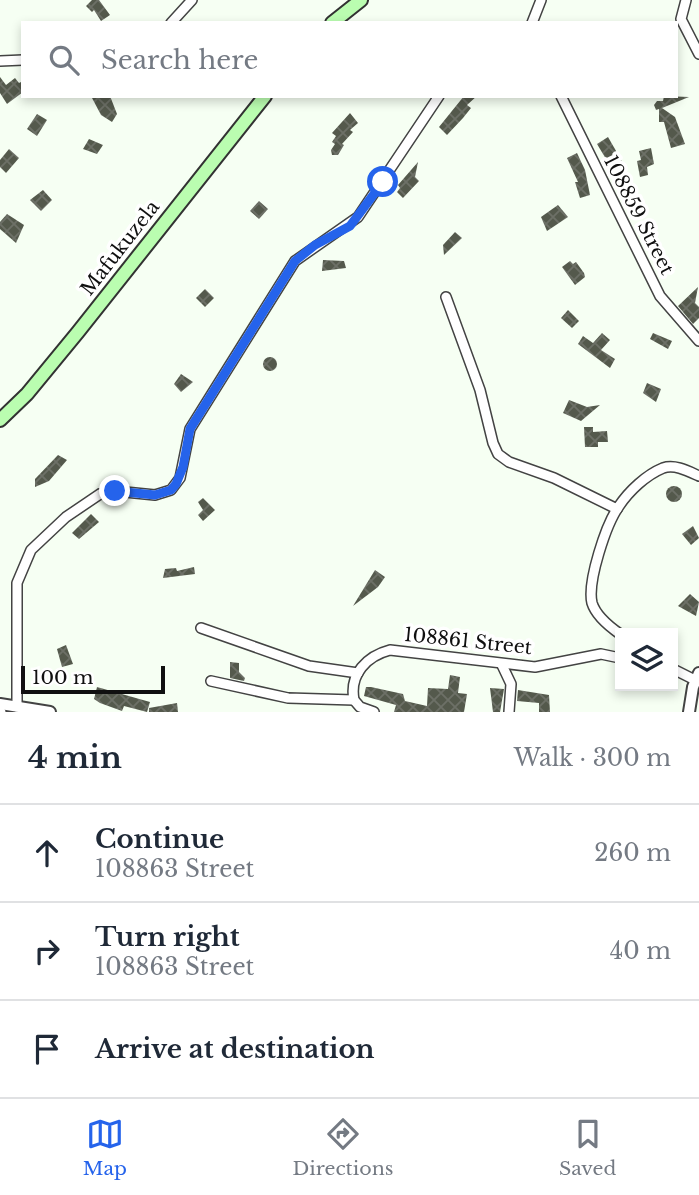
<!DOCTYPE html>
<meta charset="utf-8">
<style>
body{margin:0;font-family:"Libre Baskerville",serif;background:#f2f2f3;color:#1f2937}
.controls{position:absolute;right:21px;bottom:21px;display:grid;overflow:hidden;border-radius:0px;box-shadow:0 4px 10px #0003}
.controls button{width:63px;height:63px;display:grid;place-items:center;padding:0;border:0;border-bottom:2px solid #e0e1e3;background:#fff;color:#1f2937;font:35px sans-serif}
.scale{position:absolute;left:21px;bottom:18px;width:144px;box-sizing:border-box;padding-left:7px;border:4px solid #101010;border-top:0;font-size:19px;line-height:24px;white-space:nowrap;color:#101010;-webkit-text-stroke:5px #fff;paint-order:stroke}
.stop{position:absolute;width:21px;height:21px;margin:-16px;border:5px solid #2563eb;border-radius:50%;background:#fff}
.stop.end{background:#2563eb;border-color:#fff;box-shadow:0 2px 7px #0008}
.list{margin:0;padding:0;list-style:none}
h2{display:flex;justify-content:space-between;align-items:center;height:91px;margin:0;padding:0 28px;font-size:30px}
h2 small{font-size:23px;font-weight:400;color:#747a83}
.list li{display:grid;grid-template-columns:46px 1fr auto;gap:21px;align-items:center;box-sizing:border-box;height:98px;padding:0 28px;border-top:2px solid #e0e1e3}
.list b{display:block;font-size:26px;white-space:nowrap}
.list p{margin:0;font-size:23px;white-space:nowrap;color:#747a83}
.list em{font-size:23px;font-style:normal;color:#747a83}
.icon{flex:none;width:38px;height:38px;fill:none;stroke:currentColor;stroke-width:2;stroke-linecap:round;stroke-linejoin:round}
.map{position:relative;flex:none;width:699px;height:712px;overflow:hidden}
.search{position:absolute;background:#fff;box-shadow:0 4px 10px #0003;left:21px;right:21px;top:21px;height:77px;display:flex;align-items:center;gap:18px;box-sizing:border-box;padding:0 24px;border-radius:0px;color:#747a83;font-size:26px}
.sheet{height:385px;background:#fff}
nav{display:flex;justify-content:space-around;align-items:center;box-sizing:border-box;height:98px;border-top:2px solid #e0e1e3;background:#fff;font-size:19px;color:#747a83}
nav a{display:grid;justify-items:center;gap:4px}
nav .on{color:#2563eb}
.map>svg:first-child{display:block}
.building{fill:url(#building-cross-hatch)}
.lines{fill:none;stroke-linecap:round;stroke-linejoin:round}
.minor-casing{stroke:#434343;stroke-width:12}
.tertiary-casing{stroke:#434343;stroke-width:14}
.secondary-casing{stroke:#323232;stroke-width:16}
.minor{stroke:#fff;stroke-width:9}
.tertiary{stroke:#fff;stroke-width:10}
.secondary{stroke:#bafdb0;stroke-width:12}
.route{stroke:#2563eb;stroke-width:9}
.labels{text-anchor:middle;dominant-baseline:central;stroke-width:7;stroke-linejoin:round;paint-order:stroke}
.street-label{font-size:19px;fill:#101010;stroke:#fff}
</style>
<div class="map">
<svg width="699" height="712" viewBox="0 0 699 712">
<defs>
<pattern id="building-cross-hatch" width="8" height="8" patternUnits="userSpaceOnUse" patternTransform="scale(1.75)"><rect width="8" height="8" fill="#54594c"/><path d="M0 0l8 8M0 8l8-8" fill="none" stroke="#6d7067"/></pattern>
</defs>
<rect width="100%" height="100%" fill="#f6fff3"/>
<g class="building">
<polygon points="92,0 99,0 110,15 101,21 94,10 92,12 86,6"/>
<polygon points="0,77 6,85 15,78 19,83 23,81 23,92 7,104 0,93"/>
<polygon points="91,96 110,96 117,114 112,122 101,115"/>
<polygon points="464,96 477,96 467,105 471,108 463,118 447,135 439,127"/>
<polygon points="664,96 689,97 662,108 675,117 685,144 671,148 664,122 659,122 659,109 656,110 654,105 657,101 663,101"/>
<polygon points="350,113 358,123 350,130 353,132 342,144 344,145 338,155 332,155 331,150 335,144 332,142 336,136 332,133"/>
<polygon points="37,114 47,120 37,136 27,129"/>
<polygon points="608,137 623,163 612,169 597,144"/>
<polygon points="89,139 103,145 97,154 83,149"/>
<polygon points="651,148 654,164 647,167 648,175 640,177 637,161 641,160 639,151"/>
<polygon points="9,149 19,158 6,173 0,167 0,160"/>
<polygon points="577,153 585,170 590,195 580,198 575,182 578,182 567,158"/>
<polygon points="418,162 415,177 419,181 403,198 397,192 400,188 398,185"/>
<polygon points="43,190 52,200 41,211 30,200"/>
<polygon points="259,201 268,209 259,219 250,211"/>
<polygon points="558,205 568,217 547,231 541,217"/>
<polygon points="7,214 24,225 16,243 0,229 0,222"/>
<polygon points="455,232 462,238 444,255 443,245"/>
<polygon points="323,260 344,261 346,268 322,271"/>
<polygon points="570,261 573,264 576,262 584,273 585,277 575,285 562,267"/>
<polygon points="698,287 695,303 699,307 699,318 693,324 678,306"/>
<polygon points="205,289 214,298 205,307 196,298"/>
<polygon points="568,310 579,321 572,328 561,318"/>
<polygon points="602,333 610,340 601,350 615,359 610,368 578,344 583,336 593,343"/>
<polygon points="653,333 672,341 668,349 650,339"/>
<circle cx="270" cy="364" r="7"/>
<polygon points="181,374 193,382 181,392 174,384"/>
<polygon points="647,383 661,389 656,402 643,393"/>
<polygon points="569,400 587,407 600,405 581,421 563,413"/>
<polygon points="584,427 593,427 593,432 607,431 608,442 598,442 598,447 585,447"/>
<polygon points="58,455 67,460 49,481 35,487 35,479"/>
<circle cx="674" cy="494" r="8"/>
<polygon points="203,498 215,510 203,521 198,515 203,510 198,502"/>
<polygon points="91,514 99,522 79,539 72,533"/>
<polygon points="693,526 699,538 691,545 682,534"/>
<polygon points="194,567 195,574 163,578 165,569 176,568 177,571"/>
<polygon points="375,570 385,577 378,587 353,606"/>
<polygon points="690,594 699,602 696,616 678,606"/>
<polygon points="66,645 73,664 62,667 57,649"/>
<polygon points="230,662 239,663 239,672 245,678 244,681 230,678"/>
<polygon points="450,675 460,677 458,693 467,694 464,712 394,712 396,705 364,696 366,687 371,687 403,694 405,701 427,706 428,688 448,689"/>
<polygon points="97,687 150,702 147,712 124,706 122,711 100,703 94,699"/>
<polygon points="490,688 504,689 500,712 493,712"/>
<polygon points="518,690 549,695 550,712 539,712 539,703 517,701"/>
<polygon points="177,703 178,712 149,712 149,708"/>
</g>
<g class="lines">
<g class="minor-casing">
<g id="minor">
<polyline points="686,0 681,19 699,54"/>
<polyline points="171,23 192,0"/>
<polyline points="532,23 541,0"/>
<polyline points="0,61 23,60"/>
<polyline points="561,96 660,296 699,341"/>
<polyline points="446,297 480,390 493,443 498,454 509,462 554,478 617,509"/>
<polyline points="201,628 309,666 358,673"/>
<path d="M 620,634 C 610,627 596,616 592,603 C 587,582 606,524 619,506 C 629,491 646,475 663,468 C 675,464 688,471 699,476"/>
<polyline points="502,665 511,684 509,712"/>
<polyline points="673,669 695,680"/>
<polyline points="211,681 288,698 354,700"/>
<polyline points="17,707 17,583 31,550 66,517 100,494 115,491 155,495 171,490 180,478 190,429 295,261 358,217 439,96"/>
<polyline points="0,712 1,712"/>
<path d="M 374,712 L 360,707 L 354,700 C 349,674 367,656 390,650 L 535,667 L 601,654 L 620,658"/>
</g>
</g>
<g class="tertiary-casing">
<g id="tertiary">
<polyline points="0,704 50,712"/>
<polyline points="689,712 693,687 699,673"/>
</g>
</g>
<g class="secondary-casing">
<g id="secondary">
<polyline points="332,23 361,0"/>
<polyline points="0,420 27,394 78,332 265,96"/>
</g>
</g>
<use href="#minor" class="minor"/>
<use href="#tertiary" class="tertiary"/>
<use href="#secondary" class="secondary"/>
</g>
<g class="lines">
<polyline class="route" points="115,491 155,495 171,490 176,484 183,467 190,429 295,261 315,245 350,226 383,182"/>
</g>
<g class="labels">
<g class="street-label">
<text transform="translate(639 215) rotate(63)">108859 Street</text>
<text transform="translate(120 248) rotate(-52)">Mafukuzela</text>
<text transform="translate(468 641) rotate(6)">108861 Street</text>
</g>
</g>
</svg>
<div class="controls">
<button><svg class="icon" aria-label="layers" viewBox="0 0 24 24"><path d="M12 4l9 5-9 5-9-5zM3 14l9 5 9-5"/></svg></button>
</div>
<div class="scale">100 m</div>
<div class="stop" style="left:383px;top:182px"></div>
<div class="stop end" style="left:115px;top:491px"></div>
<div class="search"><svg class="icon" aria-label="search" viewBox="0 0 24 24"><circle cx="10" cy="10" r="6"/><path d="M15 15l6 6"/></svg>Search here</div>
</div>
<section class="sheet">
<h2>4 min<small>Walk · 300 m</small></h2>
<ul class="list">
<li><svg class="icon" aria-label="ahead" viewBox="0 0 24 24"><path d="M12 20V5M6 11l6-6 6 6"/></svg><div><b>Continue</b><p>108863 Street</p></div><em>260 m</em></li>
<li><svg class="icon" aria-label="right" viewBox="0 0 24 24"><path d="M7 20v-9h11M14 6l5 5-5 5"/></svg><div><b>Turn right</b><p>108863 Street</p></div><em>40 m</em></li>
<li><svg class="icon" aria-label="arrive" viewBox="0 0 24 24"><path d="M6 21V4h12l-3 4 3 4H6"/></svg><div><b>Arrive at destination</b></div></li>
</ul>
</section>
<nav>
<a class="on"><svg class="icon" aria-label="map" viewBox="0 0 24 24"><path d="M3 6l6-2 6 2 6-2v14l-6 2-6-2-6 2zM9 4v14M15 6v14"/></svg>Map</a>
<a><svg class="icon" aria-label="directions" viewBox="0 0 24 24"><path d="M12 3l9 9-9 9-9-9zM9 14v-3h6M13 9l2 2-2 2"/></svg>Directions</a>
<a><svg class="icon" aria-label="saved" viewBox="0 0 24 24"><path d="M7 4h10v16l-5-4-5 4z"/></svg>Saved</a>
</nav>
